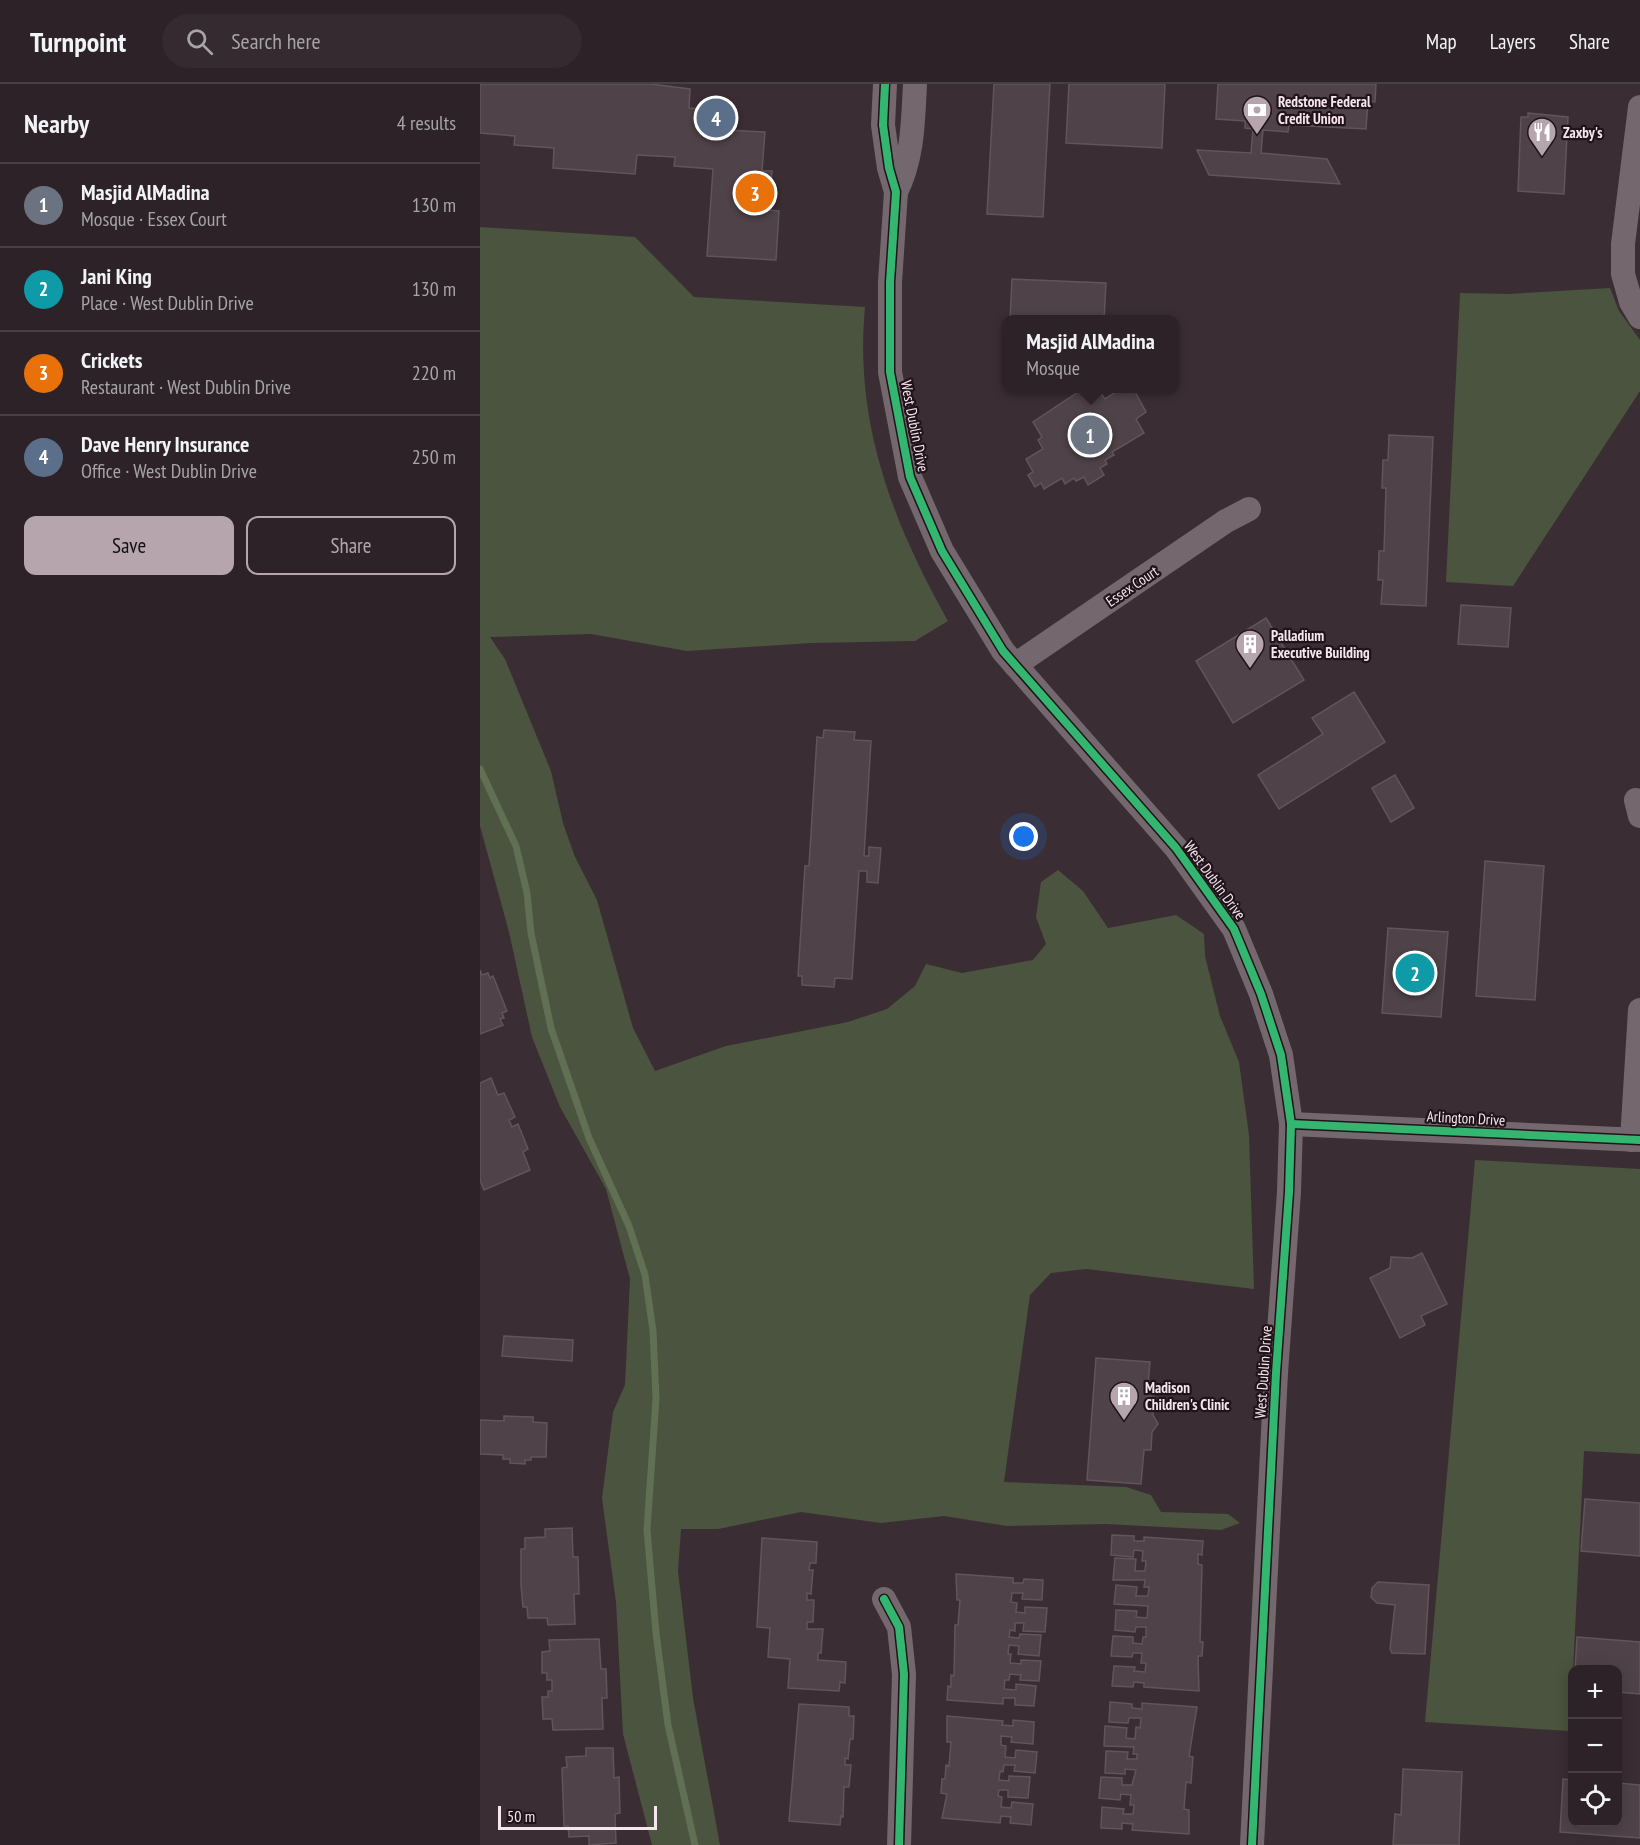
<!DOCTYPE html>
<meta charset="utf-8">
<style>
body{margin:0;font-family:"PT Sans Narrow",sans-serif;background:#342a2f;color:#f1f3f6}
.controls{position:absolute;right:18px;bottom:18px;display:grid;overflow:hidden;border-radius:12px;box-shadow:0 3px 15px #0003}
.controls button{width:54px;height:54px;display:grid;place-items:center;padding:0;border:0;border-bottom:2px solid #483f44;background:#2c2227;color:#f1f3f6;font:30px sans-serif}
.scale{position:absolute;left:18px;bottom:15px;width:159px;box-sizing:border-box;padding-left:6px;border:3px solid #f8e6ee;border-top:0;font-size:16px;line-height:21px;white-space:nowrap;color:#f8e6ee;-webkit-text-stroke:4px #20141a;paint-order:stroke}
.you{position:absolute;left:544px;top:753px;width:21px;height:21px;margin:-15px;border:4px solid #fff;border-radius:50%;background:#1a73e8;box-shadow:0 0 0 9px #1a73e833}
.badge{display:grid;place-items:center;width:39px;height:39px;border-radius:50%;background:#b6a5ad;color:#fff;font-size:20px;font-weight:700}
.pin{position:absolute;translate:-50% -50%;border:3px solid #fff;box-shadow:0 2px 6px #0006}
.popup{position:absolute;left:522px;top:231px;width:177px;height:78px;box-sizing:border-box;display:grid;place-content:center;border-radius:12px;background:#2c2227;filter:drop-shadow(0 2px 4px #0005);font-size:20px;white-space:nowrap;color:#a6a4a7}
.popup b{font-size:22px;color:#f1f3f6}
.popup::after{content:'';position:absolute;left:50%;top:100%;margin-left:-12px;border:12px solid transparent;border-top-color:#2c2227}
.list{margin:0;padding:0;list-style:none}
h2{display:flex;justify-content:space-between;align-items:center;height:78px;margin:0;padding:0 24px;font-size:26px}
h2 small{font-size:20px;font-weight:400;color:#a6a4a7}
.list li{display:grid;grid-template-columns:39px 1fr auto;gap:18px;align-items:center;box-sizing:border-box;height:84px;padding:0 24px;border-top:2px solid #483f44}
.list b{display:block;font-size:22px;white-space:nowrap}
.list p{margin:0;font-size:20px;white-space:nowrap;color:#a6a4a7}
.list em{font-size:20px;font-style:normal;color:#a6a4a7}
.actions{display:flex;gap:12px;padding:18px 24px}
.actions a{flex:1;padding:14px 0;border:2px solid #b6a5ad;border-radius:12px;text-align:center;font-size:21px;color:#b6a5ad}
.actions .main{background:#b6a5ad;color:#111}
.icon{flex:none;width:33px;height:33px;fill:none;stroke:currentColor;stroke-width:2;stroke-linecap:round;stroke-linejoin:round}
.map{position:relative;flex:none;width:1160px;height:1761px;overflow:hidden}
header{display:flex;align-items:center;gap:36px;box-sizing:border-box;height:84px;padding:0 30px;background:#2c2227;border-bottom:2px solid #483f44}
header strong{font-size:28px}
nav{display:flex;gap:33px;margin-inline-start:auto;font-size:21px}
.search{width:420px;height:54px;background:#342a2f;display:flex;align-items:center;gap:15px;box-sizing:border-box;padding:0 21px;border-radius:33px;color:#a6a4a7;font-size:22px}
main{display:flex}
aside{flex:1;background:#2c2227}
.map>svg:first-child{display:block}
.green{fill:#4b543e}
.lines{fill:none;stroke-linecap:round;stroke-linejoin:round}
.stream{stroke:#616f52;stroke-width:7}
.building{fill:#4f4349;stroke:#61555a;stroke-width:1.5}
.minor{stroke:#74686e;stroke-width:24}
.cycleway-casing{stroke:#20141a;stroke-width:11}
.cycleway{stroke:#33b770;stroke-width:8}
.labels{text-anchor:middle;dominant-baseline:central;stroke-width:4.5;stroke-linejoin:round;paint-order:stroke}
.poi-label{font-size:15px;font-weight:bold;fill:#f8e6ee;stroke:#20141a;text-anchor:start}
.street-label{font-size:15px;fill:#f8e6ee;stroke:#20141a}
</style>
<header>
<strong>Turnpoint</strong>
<div class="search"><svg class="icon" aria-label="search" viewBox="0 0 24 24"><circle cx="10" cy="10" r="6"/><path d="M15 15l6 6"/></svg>Search here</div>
<nav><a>Map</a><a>Layers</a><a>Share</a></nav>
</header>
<main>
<aside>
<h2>Nearby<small>4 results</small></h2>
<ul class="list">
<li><span class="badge" style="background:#6b7280">1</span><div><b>Masjid AlMadina</b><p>Mosque · Essex Court</p></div><em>130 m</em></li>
<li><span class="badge" style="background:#0f9aa8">2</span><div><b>Jani King</b><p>Place · West Dublin Drive</p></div><em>130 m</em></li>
<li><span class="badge" style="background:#e8710a">3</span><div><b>Crickets</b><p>Restaurant · West Dublin Drive</p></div><em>220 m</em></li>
<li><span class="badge" style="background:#5c6f8a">4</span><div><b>Dave Henry Insurance</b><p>Office · West Dublin Drive</p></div><em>250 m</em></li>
</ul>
<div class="actions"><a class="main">Save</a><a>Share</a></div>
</aside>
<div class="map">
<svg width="1160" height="1761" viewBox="0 0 1160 1761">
<rect width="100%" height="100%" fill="#3b2d34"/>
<g class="green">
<path d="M 0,143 L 155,153 L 214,213 L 385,223 C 374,339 413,439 468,537 L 435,557 L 331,559 L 207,567 L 111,550 L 10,553 L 25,575 L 71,687 L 83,739 L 95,773 L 117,816 L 153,944 L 175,987 L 246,962 L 368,938 L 407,925 L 435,902 L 446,880 L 482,889 L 553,876 L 566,860 L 556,833 L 561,798 L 578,786 L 603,807 L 628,844 L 696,831 L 724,850 L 725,872 L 740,932 L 759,978 L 769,1051 L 774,1205 L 606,1185 L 571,1189 L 550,1211 L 524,1398 L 646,1403 L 671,1411 L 681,1428 L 748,1430 L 760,1439 L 741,1446 L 626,1440 L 527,1442 L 464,1432 L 401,1439 L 321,1428 L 238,1445 L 201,1445 L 198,1487 L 213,1614 L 240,1761 L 172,1761 L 143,1650 L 136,1518 L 122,1414 L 133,1328 L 145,1301 L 150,1195 L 126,1105 L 80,1023 L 52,953 L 29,848 L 0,742 Z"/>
<polygon points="1130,204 1139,227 1160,256 1160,307 1033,502 966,498 980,209 1028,210"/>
<polygon points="995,1076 1160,1085 1160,1370 1104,1367 1090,1647 945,1638"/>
</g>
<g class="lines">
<polyline class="stream" points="0,685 36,762 47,809 51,849 71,944 109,1054 149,1142 165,1191 173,1247 176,1315 167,1446 176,1549 188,1641 215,1761"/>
</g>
<g class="building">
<polygon points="0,0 171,0 210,5 209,24 248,26 247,46 285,48 282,87 292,87 289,126 299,127 296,176 227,172 233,85 194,82 195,73 157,71 155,90 73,84 74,64 34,61 35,52 0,49"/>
<polygon points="514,0 570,0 563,133 507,130"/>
<polygon points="589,0 685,0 682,64 586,59"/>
<polygon points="738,0 896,0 895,18 888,17 886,45 809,41 808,48 783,46 781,69 847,75 860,100 729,91 717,66 771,69 773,45 765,44 765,37 736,35"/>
<polygon points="1048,29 1088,33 1084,110 1038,107 1041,33 1048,33"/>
<polygon points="532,195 626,199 624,236 530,236"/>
<polygon points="604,304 618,305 625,315 642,304 653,304 666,328 656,335 664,349 632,368 634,371 625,376 627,380 620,384 624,391 608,401 604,393 596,397 594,394 585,400 582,394 564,405 561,399 555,403 548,391 553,388 546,375 563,365 558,356 562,353 553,338"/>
<polygon points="909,351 953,353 946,522 901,520 903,496 898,496 899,467 904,467 906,404 902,404 903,376 908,376"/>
<polygon points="981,521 1031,524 1028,563 978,560"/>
<polygon points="786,534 824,596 753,639 716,577"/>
<polygon points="874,608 905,658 799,725 778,691 843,650 832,634"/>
<polygon points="344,646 375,648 374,656 391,657 384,772 389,772 389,763 401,764 398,799 387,798 387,787 379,787 372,895 355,894 354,903 322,901 322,892 318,892 325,782 329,782 337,653 343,654"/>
<polygon points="915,691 934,724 911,738 892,704"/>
<polygon points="1005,777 1064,782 1055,916 996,912"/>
<polygon points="908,844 968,848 961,933 902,929"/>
<polygon points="0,886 2,891 8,889 10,894 13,892 27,927 22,929 24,934 20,935 23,941 0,950"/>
<polygon points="11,994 18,1011 24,1009 35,1033 29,1036 32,1043 38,1040 48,1065 43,1068 50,1086 4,1106 0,1096 0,999"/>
<polygon points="942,1169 967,1220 941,1232 945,1241 920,1254 890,1194 910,1184 911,1173 932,1174"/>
<polygon points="24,1252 93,1256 92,1277 22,1272"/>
<polygon points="616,1274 670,1278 667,1312 674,1312 673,1331 678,1340 672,1348 671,1366 664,1366 661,1400 607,1396"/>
<polygon points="24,1332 53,1333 53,1338 67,1339 66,1373 51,1373 51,1376 45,1376 45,1380 30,1379 30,1375 23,1375 23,1371 0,1370 0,1336 24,1337"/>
<polygon points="1105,1415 1160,1419 1160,1472 1101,1467"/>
<polygon points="92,1444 93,1473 98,1473 99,1510 94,1510 95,1540 68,1541 67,1534 48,1534 47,1523 43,1523 41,1502 41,1465 45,1465 45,1454 65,1453 65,1445"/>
<polygon points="632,1451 654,1452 654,1457 664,1457 664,1453 723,1457 722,1471 718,1470 718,1480 722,1481 720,1558 723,1558 722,1572 718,1572 719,1607 664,1603 664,1599 654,1598 653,1603 632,1602 634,1582 655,1583 654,1587 665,1588 666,1579 661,1579 662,1569 653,1569 652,1573 631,1572 633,1552 653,1553 653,1559 662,1560 663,1553 666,1553 666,1543 656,1543 655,1548 635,1546 636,1526 657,1527 656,1533 667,1534 668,1522 634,1520 636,1501 657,1503 656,1512 668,1512 669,1503 664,1503 665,1496 633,1496 635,1474 656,1475 655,1487 665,1487 666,1477 662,1477 663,1467 654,1466 653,1473 631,1471"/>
<polygon points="282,1454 337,1458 336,1479 330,1479 329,1486 333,1486 331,1510 327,1509 327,1516 334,1516 333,1538 327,1538 327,1545 343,1545 341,1569 338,1569 338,1576 366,1578 365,1599 360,1598 359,1607 308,1604 310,1575 288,1573 290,1544 277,1543"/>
<polygon points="476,1490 533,1494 533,1499 543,1499 544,1495 563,1496 562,1516 542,1515 543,1509 532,1509 531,1518 537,1519 536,1528 545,1529 545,1523 567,1524 565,1548 543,1547 544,1539 535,1539 535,1547 530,1546 529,1553 539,1554 540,1550 561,1551 559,1572 538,1570 539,1562 529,1561 528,1570 531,1570 530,1579 541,1580 541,1576 561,1577 559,1597 540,1596 541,1591 530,1590 529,1596 525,1596 524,1605 536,1606 536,1600 556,1602 554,1622 535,1621 535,1614 523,1614 523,1620 467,1616 468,1602 471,1603 471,1591 474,1592 475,1541 478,1541 480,1516 477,1516"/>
<polygon points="898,1498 949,1501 945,1570 912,1569 910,1565 915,1521 897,1519 891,1513 892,1504"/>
<polygon points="1097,1553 1160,1558 1160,1610 1138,1608 1138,1586 1095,1586"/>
<polygon points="119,1555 121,1585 126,1585 127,1614 122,1614 123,1645 73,1646 72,1635 63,1635 62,1613 68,1613 68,1607 72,1607 72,1596 67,1596 67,1589 62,1589 62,1568 70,1567 69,1556"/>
<polygon points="630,1618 652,1620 652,1624 662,1625 662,1619 717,1623 709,1672 713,1673 711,1699 706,1698 704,1725 709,1726 709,1750 652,1746 653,1740 642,1739 642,1745 621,1744 622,1723 644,1725 643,1730 653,1730 654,1721 650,1721 651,1711 641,1710 640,1716 619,1714 621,1693 642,1694 642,1701 652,1701 656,1686 645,1685 645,1690 625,1689 626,1667 648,1668 647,1675 657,1675 657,1670 653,1670 654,1663 624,1662 625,1642 647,1644 646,1654 655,1655 656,1643 660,1644 661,1634 649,1634 648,1639 629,1638"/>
<polygon points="319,1620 369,1623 369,1632 374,1632 373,1655 370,1655 368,1675 365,1674 365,1681 371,1681 369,1703 364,1703 363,1733 361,1732 360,1741 309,1737"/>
<polygon points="467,1632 523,1637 522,1641 533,1642 533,1636 554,1638 553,1660 531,1658 532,1653 521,1652 521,1661 526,1662 525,1673 535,1674 536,1666 557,1668 555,1689 534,1687 535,1681 524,1681 523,1688 520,1687 519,1696 529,1697 529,1692 550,1693 548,1714 528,1713 528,1706 519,1706 518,1712 522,1713 521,1723 531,1724 532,1718 553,1720 551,1741 530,1739 531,1733 521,1732 520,1739 462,1734 467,1710 461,1709 462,1695 465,1695 466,1681 469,1682 471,1658 467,1658"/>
<polygon points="106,1664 133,1664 134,1694 139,1693 140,1729 135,1730 136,1759 109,1761 109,1752 89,1753 88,1742 84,1742 82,1684 87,1683 86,1673 106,1672"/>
<polygon points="923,1685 982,1688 979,1761 913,1761 915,1730 921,1731"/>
<polygon points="1083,1695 1092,1696 1092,1738 1138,1738 1138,1699 1160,1701 1160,1754 1080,1748"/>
</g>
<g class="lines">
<g class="minor">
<polyline points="405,0 403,41 409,84 416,108 410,198 410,288 430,393 462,467 523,567 696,764 754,845 781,910 801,971 811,1040 809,1108 796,1289 772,1761"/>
<polyline points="1160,23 1143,160 1143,190 1151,218 1160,233"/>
<path d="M 416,108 C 433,74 433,38 435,0"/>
<polyline points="535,581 746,437 769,425"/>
<polyline points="1156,716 1160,732"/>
<polyline points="811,1040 1160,1056"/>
<polyline points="1152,1056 1160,926"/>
<polyline points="404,1515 419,1543 424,1590 419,1761"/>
</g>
<g class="cycleway-casing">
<g id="cycleway">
<polyline points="405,0 403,41 409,84 416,108 410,198 410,288 430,393 462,467 523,567 696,764 754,845 781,910 801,971 811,1040 809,1108 796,1289 772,1761"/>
<polyline points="811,1040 1160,1056"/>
<polyline points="404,1515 419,1543 424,1590 419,1761"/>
</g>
</g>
<use href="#cycleway" class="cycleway"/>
</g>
<defs>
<g id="bank-pin" transform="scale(1.5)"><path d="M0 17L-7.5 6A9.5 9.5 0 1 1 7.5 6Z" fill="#b6a5ad" stroke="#20141a"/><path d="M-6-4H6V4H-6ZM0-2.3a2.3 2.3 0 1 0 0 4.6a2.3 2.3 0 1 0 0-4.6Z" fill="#fff"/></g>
<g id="restaurant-pin" transform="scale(1.5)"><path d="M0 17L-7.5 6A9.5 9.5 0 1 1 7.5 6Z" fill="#b6a5ad" stroke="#20141a"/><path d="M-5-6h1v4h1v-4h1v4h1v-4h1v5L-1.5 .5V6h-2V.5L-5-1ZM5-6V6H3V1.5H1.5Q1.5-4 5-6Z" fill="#fff"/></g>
<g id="building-pin" transform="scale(1.5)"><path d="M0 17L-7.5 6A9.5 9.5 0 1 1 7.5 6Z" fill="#b6a5ad" stroke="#20141a"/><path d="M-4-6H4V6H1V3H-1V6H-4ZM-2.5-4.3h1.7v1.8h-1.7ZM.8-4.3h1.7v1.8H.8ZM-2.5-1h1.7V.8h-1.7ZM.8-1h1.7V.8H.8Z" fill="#fff"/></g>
</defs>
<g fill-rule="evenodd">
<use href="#bank-pin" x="777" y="26"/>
<use href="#restaurant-pin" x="1062" y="48"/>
<use href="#building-pin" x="770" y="560"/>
<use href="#building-pin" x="644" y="1312"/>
</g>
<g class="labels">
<g class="poi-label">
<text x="798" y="17">Redstone Federal<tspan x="798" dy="17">Credit Union</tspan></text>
<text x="1083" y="48">Zaxby's</text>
<text x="791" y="551">Palladium<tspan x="791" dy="17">Executive Building</tspan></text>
<text x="665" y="1303">Madison<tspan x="665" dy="17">Children's Clinic</tspan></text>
</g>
<g class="street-label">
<text transform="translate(435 342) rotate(79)">West Dublin Drive</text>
<text transform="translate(652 502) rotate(-34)">Essex Court</text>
<text transform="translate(735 796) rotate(54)">West Dublin Drive</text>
<text transform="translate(986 1034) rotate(3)">Arlington Drive</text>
<text transform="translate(783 1288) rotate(-86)">West Dublin Drive</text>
</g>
</g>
</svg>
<div class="controls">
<button>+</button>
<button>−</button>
<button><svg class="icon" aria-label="locate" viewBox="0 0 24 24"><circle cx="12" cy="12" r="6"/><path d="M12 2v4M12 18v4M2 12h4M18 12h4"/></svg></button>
</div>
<div class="scale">50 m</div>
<div class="you"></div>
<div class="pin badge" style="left:610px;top:351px;background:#6b7280">1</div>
<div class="popup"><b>Masjid AlMadina</b>Mosque</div>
<div class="pin badge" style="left:935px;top:889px;background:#0f9aa8">2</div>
<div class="pin badge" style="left:275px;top:109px;background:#e8710a">3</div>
<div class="pin badge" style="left:236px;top:34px;background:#5c6f8a">4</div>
</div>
</main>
